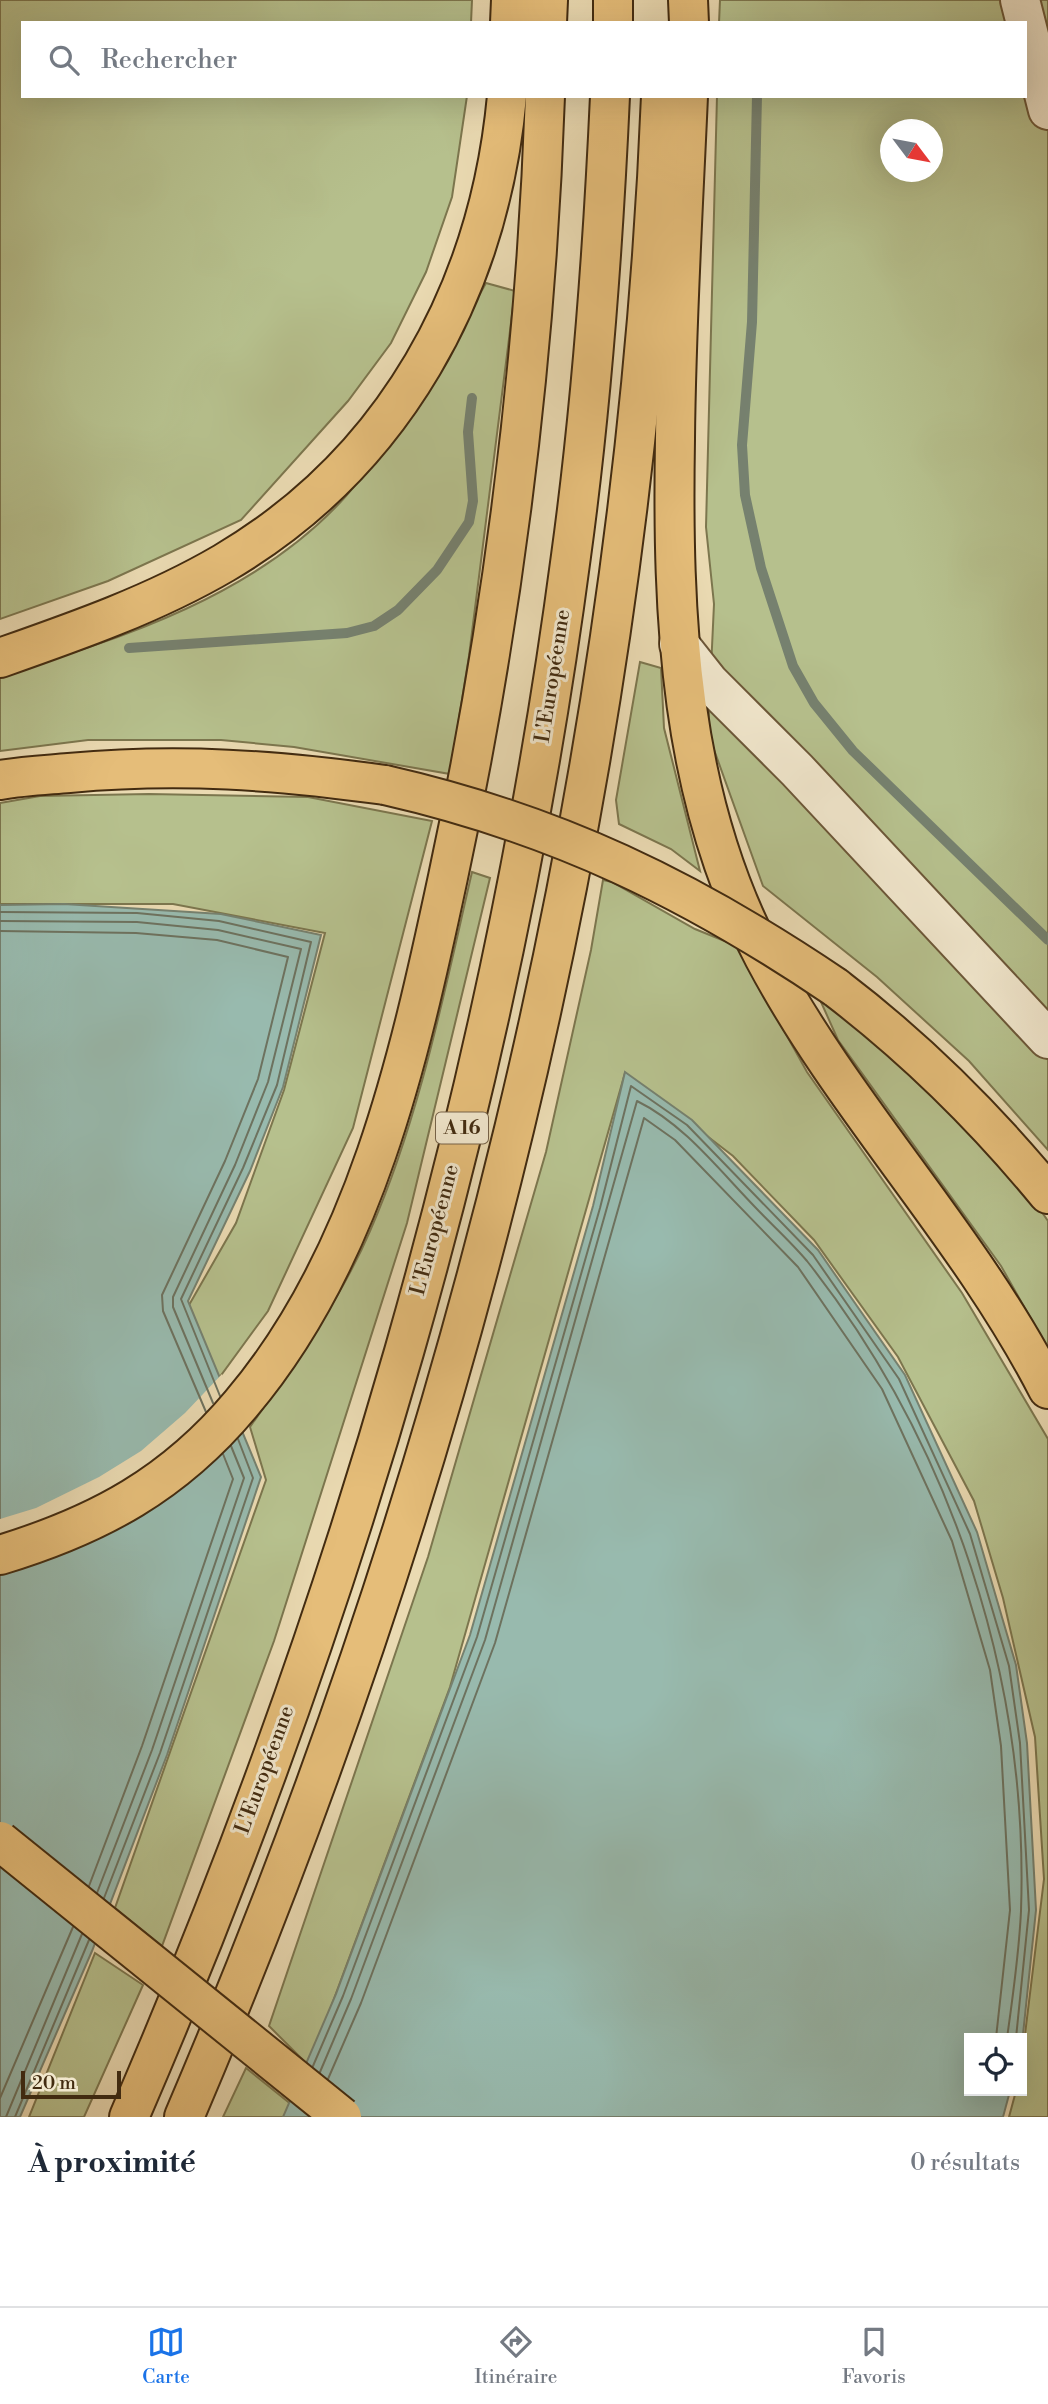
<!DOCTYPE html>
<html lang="fr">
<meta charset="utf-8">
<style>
body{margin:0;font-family:"Libre Bodoni",serif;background:#f6f6f7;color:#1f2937}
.controls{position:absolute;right:21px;bottom:21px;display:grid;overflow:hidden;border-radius:0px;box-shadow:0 7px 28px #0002}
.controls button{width:63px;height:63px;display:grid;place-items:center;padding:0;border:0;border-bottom:2px solid #e0e1e3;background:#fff;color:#1f2937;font:35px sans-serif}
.compass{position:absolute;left:880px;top:119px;width:63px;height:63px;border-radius:50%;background:#fff;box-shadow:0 7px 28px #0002;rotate:122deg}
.scale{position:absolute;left:21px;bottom:18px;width:100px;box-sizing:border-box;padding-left:7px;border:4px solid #422b10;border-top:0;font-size:19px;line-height:24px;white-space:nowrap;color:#422b10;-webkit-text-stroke:5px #f1e7cd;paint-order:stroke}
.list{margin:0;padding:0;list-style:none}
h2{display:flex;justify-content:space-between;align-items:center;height:91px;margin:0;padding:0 28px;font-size:30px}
h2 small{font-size:23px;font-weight:400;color:#747a83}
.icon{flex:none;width:38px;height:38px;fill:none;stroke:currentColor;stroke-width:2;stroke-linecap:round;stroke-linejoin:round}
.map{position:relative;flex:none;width:1048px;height:2117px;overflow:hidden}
.search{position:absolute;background:#fff;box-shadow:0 7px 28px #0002;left:21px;right:21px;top:21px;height:77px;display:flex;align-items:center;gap:18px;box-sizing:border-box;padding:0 24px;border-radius:0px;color:#747a83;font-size:26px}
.sheet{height:189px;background:#fff}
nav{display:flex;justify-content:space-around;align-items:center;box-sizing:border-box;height:98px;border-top:2px solid #e0e1e3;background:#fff;font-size:19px;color:#747a83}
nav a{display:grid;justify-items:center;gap:4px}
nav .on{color:#1a73e8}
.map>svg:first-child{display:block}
.green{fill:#b6c08d;stroke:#7c764e;stroke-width:2;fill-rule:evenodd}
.water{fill:#98baae;stroke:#76816f;stroke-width:2}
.pier{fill:#eadab2}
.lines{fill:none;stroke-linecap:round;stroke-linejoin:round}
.shore{stroke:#6d725f;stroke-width:2}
.stream{stroke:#76816f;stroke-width:10}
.minor-casing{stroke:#6c5738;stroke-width:42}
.highway-casing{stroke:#422b10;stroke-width:42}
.minor{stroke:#f1e7cd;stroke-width:38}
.highway{stroke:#e5bd79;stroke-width:38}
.highway-bridge-casing{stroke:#422b10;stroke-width:42;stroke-linecap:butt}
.highway-bridge{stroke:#e5bd79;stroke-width:38}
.labels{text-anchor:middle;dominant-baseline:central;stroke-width:6;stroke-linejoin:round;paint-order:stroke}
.shield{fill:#f1e7cd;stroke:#766349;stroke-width:2}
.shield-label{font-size:19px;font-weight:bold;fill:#422b10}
.street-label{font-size:21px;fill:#422b10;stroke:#f1e7cd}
</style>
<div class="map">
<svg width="1048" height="2117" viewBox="0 0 1048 2117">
<rect width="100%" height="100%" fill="#eadab2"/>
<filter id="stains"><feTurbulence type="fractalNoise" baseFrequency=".00286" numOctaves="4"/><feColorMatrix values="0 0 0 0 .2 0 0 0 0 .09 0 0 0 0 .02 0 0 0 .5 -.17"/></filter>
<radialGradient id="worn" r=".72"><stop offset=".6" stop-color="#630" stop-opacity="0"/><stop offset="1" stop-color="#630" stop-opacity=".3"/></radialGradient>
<g class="green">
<polygon points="0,0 472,0 471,23 23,23 23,96 467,96 452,197 426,272 391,343 348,401 241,520 108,581 0,619"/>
<path d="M 720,0 L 1048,0 L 1048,1150 L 969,1061 L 877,977 L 763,886 L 708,733 L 714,604 L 706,527 L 717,96 L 1025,96 L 1025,23 L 719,23 ZM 890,130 L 932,130 L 932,172 L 890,172 Z"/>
<path d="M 486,283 L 515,291 L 469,656 L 450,774 L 294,747 L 221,740 L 88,740 L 0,751 L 0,675 C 122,639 259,594 346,496 C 402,432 445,357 486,283 Z"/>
<polygon points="640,662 661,668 664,728 700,871 671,849 619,824 616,800"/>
<polygon points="149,794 308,797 432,821 353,1128 268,1311 219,1378 185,1312 236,1223 284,1090 325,933 173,904 0,904 0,803 40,796"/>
<path d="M 472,872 L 490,878 L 407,1223 L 274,1641 L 162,1946 L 115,1908 L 266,1480 L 250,1427 C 293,1365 340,1301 370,1231 C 420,1117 444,993 472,872 Z"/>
<polygon points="603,880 612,882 695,929 737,946 807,1072 962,1293 1048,1439 1048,2117 1009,2117 1016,2091 1022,2091 1022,2059 1044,1879 1035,1737 1003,1598 974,1501 898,1357 814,1240 733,1156 625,1073 450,1687 309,2066 269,2026 428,1557 546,1152 591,950"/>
<polygon points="817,993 898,1056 1034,1201 1048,1221 1048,1349 1001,1266 838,1040"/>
<polygon points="95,1953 143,1985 84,2117 29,2117"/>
<polygon points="246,2068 292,2105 287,2117 223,2117"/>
</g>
<g class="water">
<polygon points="64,904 221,914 321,935 283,1087 250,1171 188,1301 261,1477 167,1755 92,1951 20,2117 0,2117 0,905"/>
<polygon points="625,1072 692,1120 818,1250 905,1375 977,1532 1016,1665 1027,1743 1036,1910 1022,2044 1022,2038 969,2038 969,2091 1010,2091 1003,2117 283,2117 336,1994 470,1635 593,1206"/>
</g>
<polygon class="pier" points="222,1374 243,1424 0,1571 0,1519 36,1508 99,1477 141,1451 185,1413"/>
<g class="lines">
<g class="shore">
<polyline points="0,912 137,913 219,921 311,942 277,1085 243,1168 181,1299 220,1396"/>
<polyline points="0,921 137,922 218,930 301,949 268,1082 235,1165 173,1297 173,1307 213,1403"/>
<polyline points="0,931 136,933 217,940 288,957 258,1079 225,1161 162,1295 163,1311 206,1412"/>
<polyline points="89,1886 142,1746 233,1479 223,1454"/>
<polyline points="97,1893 152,1750 244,1478 231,1446"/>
<polyline points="104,1898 160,1753 253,1478 238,1439"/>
<polyline points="313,2066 343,1996 477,1637 600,1208 631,1086 687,1125 813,1255 899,1379 970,1534 1009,1666 1020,1743 1029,1910 1016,2038"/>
<path d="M 320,2072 L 351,1999 L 485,1640 L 637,1101 C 684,1124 719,1170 755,1207 C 772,1225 791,1242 807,1261 C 951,1443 1029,1679 1021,1911 C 1019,1954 1013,1996 1007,2038"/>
<polyline points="328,2079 361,2003 495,1643 644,1118 675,1140 798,1267 882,1389 952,1541 990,1670 1001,1746 1010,1910 996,2038"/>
<polyline points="0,2098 73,1927"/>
<polyline points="6,2117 82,1934"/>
<polyline points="15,2117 89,1940"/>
</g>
<g class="stream">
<polyline points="757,96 752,322 742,445 745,495 761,568 793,666 814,703 853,751 1048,940"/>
<polyline points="129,648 347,633 374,626 398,610 437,570 469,522 473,501 468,432 472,398"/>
</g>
<g class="minor-casing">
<g id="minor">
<polyline points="1020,0 1048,110"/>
<polyline points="679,644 709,682 797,770 1048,1039"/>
</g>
</g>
<g class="highway-casing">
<g id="highway">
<polyline points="688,0 689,23"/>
<polyline points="510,23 511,0"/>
<polyline points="547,23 548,0"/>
<polyline points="613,23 613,0"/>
<path d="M 688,96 C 683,210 676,325 675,439 C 672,616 679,797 764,957 C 845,1110 969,1235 1048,1389"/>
<path d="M 0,658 C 77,631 154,604 224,563 C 395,462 489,290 507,96"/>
<path d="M 0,780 C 23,776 46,775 69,773 C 180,763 276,770 385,785"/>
<path d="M 835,987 C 915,1048 984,1116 1048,1194"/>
<path d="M 0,1555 C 99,1525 174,1484 241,1404 C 365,1258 409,1059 448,877 C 503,620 536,359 545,96"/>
<path d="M 129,2117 C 344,1621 500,1093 571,556 C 592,403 603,250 610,96"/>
<path d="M 184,2117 C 457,1478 633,792 661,96"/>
</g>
</g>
<use href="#minor" class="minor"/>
<use href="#highway" class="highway"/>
<g class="highway-bridge-casing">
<g id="highway-bridge">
<path d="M 385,785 C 556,824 690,889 835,987"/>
<polyline points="0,1841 342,2117"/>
</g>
</g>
<use href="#highway-bridge" class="highway-bridge"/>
</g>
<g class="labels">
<rect class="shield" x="436" y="1112.5" width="52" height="31" rx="5"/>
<g class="shield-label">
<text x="462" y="1128">A 16</text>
</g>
<g class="street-label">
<text transform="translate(553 676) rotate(-81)">L'Européenne</text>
<text transform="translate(435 1230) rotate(-75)">L'Européenne</text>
<text transform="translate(265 1770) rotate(-70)">L'Européenne</text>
</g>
</g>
<rect width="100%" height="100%" filter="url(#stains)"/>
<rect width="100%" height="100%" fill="url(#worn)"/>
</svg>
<div class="controls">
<button><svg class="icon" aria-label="locate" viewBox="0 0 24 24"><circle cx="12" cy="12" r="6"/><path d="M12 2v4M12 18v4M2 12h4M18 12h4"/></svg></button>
</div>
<svg class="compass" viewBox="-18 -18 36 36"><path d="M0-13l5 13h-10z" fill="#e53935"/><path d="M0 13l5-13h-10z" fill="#747a83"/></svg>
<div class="scale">20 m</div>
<div class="search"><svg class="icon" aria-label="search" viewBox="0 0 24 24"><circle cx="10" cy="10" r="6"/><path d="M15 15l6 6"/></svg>Rechercher</div>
</div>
<section class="sheet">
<h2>À proximité<small>0 résultats</small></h2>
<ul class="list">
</ul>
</section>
<nav>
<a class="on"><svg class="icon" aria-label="map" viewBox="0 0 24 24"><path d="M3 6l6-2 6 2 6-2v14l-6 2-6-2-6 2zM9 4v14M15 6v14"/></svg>Carte</a>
<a><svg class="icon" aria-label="directions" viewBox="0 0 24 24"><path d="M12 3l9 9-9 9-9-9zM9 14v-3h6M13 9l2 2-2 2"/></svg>Itinéraire</a>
<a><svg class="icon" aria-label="saved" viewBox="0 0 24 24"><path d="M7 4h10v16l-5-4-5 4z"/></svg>Favoris</a>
</nav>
